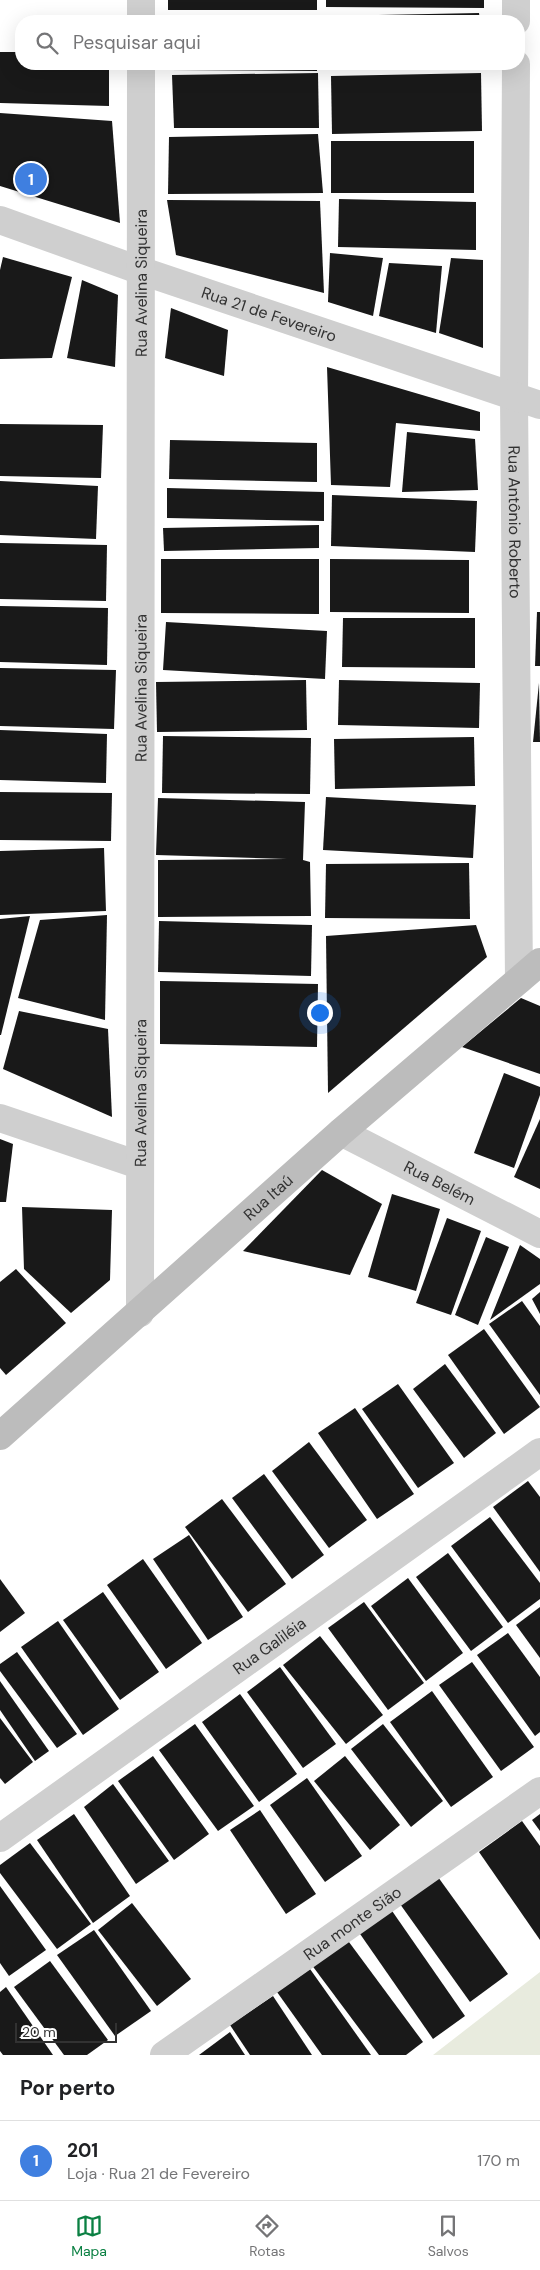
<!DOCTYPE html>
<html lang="pt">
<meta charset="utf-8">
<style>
body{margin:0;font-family:"DM Sans",sans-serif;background:#f2f2f2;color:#202124}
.scale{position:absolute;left:15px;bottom:12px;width:102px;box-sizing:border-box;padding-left:5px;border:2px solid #323232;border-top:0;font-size:14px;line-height:18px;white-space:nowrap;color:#323232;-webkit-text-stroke:4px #fff;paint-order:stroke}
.you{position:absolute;left:319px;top:1012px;width:18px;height:18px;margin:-12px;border:4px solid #fff;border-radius:50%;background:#1a73e8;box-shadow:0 0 0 8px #1a73e833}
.badge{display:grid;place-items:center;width:32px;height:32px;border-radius:50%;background:#0b8043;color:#fff;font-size:16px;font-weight:700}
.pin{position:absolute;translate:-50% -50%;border:2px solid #fff;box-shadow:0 1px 5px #0006}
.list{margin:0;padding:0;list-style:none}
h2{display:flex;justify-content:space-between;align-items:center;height:65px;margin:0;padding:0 20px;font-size:21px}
h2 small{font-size:16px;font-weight:400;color:#757577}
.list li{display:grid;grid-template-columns:32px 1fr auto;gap:15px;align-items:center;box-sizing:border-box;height:80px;padding:0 20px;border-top:1px solid #e0e0e0}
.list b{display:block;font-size:19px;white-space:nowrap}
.list p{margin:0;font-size:16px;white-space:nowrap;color:#757577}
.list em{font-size:16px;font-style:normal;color:#757577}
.icon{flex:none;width:28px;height:28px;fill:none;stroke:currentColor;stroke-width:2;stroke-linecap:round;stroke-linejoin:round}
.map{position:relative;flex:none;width:540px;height:2055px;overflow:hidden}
.search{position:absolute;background:#fff;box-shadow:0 5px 20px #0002;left:15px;right:15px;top:15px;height:55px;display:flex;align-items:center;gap:12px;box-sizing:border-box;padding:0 18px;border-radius:20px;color:#757577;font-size:19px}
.sheet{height:145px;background:#fff}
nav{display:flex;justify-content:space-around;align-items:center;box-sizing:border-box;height:70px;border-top:1px solid #e0e0e0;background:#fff;font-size:14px;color:#757577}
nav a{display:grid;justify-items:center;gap:2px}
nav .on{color:#0b8043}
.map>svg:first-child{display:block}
.green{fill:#e8ebde}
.building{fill:#191919}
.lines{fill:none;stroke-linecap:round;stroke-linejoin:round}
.street{stroke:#cfcfcf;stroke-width:28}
.secondary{stroke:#bcbcbc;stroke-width:28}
.labels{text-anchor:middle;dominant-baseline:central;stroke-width:5;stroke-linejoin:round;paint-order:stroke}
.street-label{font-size:16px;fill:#323232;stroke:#fff}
</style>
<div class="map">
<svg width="540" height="2055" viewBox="0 0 540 2055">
<rect width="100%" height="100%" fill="#fff"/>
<polygon class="green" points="540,1972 540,2055 433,2055"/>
<g class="building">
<rect x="168" y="0" width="149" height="10"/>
<polygon points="326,0 484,0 484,8 326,7"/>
<polygon points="479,13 480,21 328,21 328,16"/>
<polygon points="169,15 316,16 316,21 169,21"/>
<polygon points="0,52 21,52 21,64 109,64 109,106 0,103"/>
<polygon points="169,64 317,64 317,71 169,70"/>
<polygon points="329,64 481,64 481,66 329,70"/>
<polygon points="318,73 319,128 174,128 172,75"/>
<polygon points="481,73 482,131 332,134 331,76"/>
<polygon points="0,113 112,121 120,223 0,186"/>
<polygon points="318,134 323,193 168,194 169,137"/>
<rect x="331" y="141" width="143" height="52"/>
<polygon points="339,199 476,202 476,250 338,247"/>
<polygon points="167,200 320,201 324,293 176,255"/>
<polygon points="330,253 383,258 373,316 328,302"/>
<polygon points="3,257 72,277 52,358 0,359 0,270"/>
<polygon points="451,258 483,260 483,348 439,333"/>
<polygon points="389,263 442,266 436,333 379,316"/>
<polygon points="82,280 118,295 115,367 67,358"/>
<polygon points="171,308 228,330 224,376 165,358"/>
<polygon points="327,367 480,412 480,431 396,423 390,487 331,485"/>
<polygon points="0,424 103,425 101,478 0,476"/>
<polygon points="407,432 475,439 478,490 402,492"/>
<polygon points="170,440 317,443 317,482 169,479"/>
<polygon points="0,481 98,486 96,539 0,535"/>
<polygon points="167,488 324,492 324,521 167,518"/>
<polygon points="332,495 477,501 475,552 331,546"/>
<polygon points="319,525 319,548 164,551 163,528"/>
<polygon points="0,543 107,545 106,601 0,599"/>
<polygon points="161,559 319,559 319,614 161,613"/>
<polygon points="330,559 469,560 469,613 330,612"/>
<polygon points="0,606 108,608 107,665 0,662"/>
<polygon points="537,612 540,612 540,666 535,666"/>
<polygon points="343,618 475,618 475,668 342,667"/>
<polygon points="166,622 327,631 325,679 163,670"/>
<polygon points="0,668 116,670 114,729 0,726"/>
<polygon points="306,680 307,730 157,732 156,682"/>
<polygon points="339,680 480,683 479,728 338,725"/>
<polygon points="539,683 540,742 533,742"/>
<polygon points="0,730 107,734 106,783 0,780"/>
<polygon points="163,736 311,738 310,794 162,793"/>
<polygon points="474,737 475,786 335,789 334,739"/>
<polygon points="0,792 112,793 111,841 0,840"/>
<polygon points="326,797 476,805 473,858 323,850"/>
<polygon points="158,798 305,802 303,860 310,862 311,916 158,917 158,860 287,859 156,855"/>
<polygon points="104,848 106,911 0,915 0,851"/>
<polygon points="469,863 470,919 325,918 326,864"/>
<polygon points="107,915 105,1020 18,998 40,920"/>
<polygon points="30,916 1,1035 0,1035 0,919"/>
<polygon points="159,921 312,925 311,976 158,972"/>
<polygon points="476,925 487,957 328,1093 326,936"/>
<polygon points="160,981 318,984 317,1047 160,1044"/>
<polygon points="521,998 540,1006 540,1074 462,1047"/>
<polygon points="19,1011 108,1029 112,1117 3,1069"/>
<polygon points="504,1073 540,1087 540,1095 514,1168 474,1153"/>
<polygon points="540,1119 540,1189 514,1177"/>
<polygon points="0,1139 13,1144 6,1202 0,1202"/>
<polygon points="322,1170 382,1204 350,1275 243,1251"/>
<polygon points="392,1194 440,1209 416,1291 368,1277"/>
<polygon points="22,1207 112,1210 110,1280 71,1313 24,1269"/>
<polygon points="447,1218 481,1231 451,1315 416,1303"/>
<polygon points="486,1237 509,1247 478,1325 455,1315"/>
<polygon points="520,1245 540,1259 540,1284 490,1320"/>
<polygon points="16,1269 66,1323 6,1375 0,1368 0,1282"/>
<polygon points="540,1292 540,1314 532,1299"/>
<polygon points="522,1301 540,1326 540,1395 489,1324"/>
<polygon points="484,1329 540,1407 504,1434 448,1355"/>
<polygon points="445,1364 496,1433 464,1458 413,1389"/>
<polygon points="398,1384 454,1463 418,1488 362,1409"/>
<polygon points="355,1408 414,1494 377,1519 318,1433"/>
<polygon points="309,1442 367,1520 329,1548 272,1471"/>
<polygon points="264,1474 324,1555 292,1579 232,1498"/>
<polygon points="528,1481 540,1497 540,1572 493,1507"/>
<polygon points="222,1499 286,1584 248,1612 185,1527"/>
<polygon points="490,1517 540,1583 540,1599 508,1623 451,1546"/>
<polygon points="189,1535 243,1617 208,1640 153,1559"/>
<polygon points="448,1553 503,1627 471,1651 416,1577"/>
<polygon points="143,1559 202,1643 166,1669 107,1585"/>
<polygon points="408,1578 463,1653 426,1681 371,1606"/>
<polygon points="0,1579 25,1613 0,1632"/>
<polygon points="103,1592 159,1672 120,1700 63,1620"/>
<polygon points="364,1602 424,1683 388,1710 328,1628"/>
<polygon points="540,1607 540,1658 516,1625"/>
<polygon points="58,1621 119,1709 83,1735 21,1647"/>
<polygon points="508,1633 540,1677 540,1732 535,1736 477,1655"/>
<polygon points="320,1636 383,1715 346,1744 283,1665"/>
<polygon points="17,1652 77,1734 57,1748 0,1671 0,1664"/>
<polygon points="472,1662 534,1747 501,1771 439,1685"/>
<polygon points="280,1667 336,1744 303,1768 247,1692"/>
<polygon points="0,1681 49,1751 35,1761 0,1710"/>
<polygon points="432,1691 493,1777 451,1807 390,1722"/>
<polygon points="240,1694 297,1774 259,1802 202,1722"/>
<polygon points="0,1718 33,1762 5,1784 0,1778"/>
<polygon points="195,1724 254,1806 218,1831 159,1750"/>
<polygon points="383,1724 443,1801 411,1827 351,1749"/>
<polygon points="153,1756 209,1834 174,1860 118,1781"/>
<polygon points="345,1756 400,1825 370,1850 314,1781"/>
<polygon points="307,1778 362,1856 325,1882 270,1805"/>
<polygon points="113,1784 169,1861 136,1884 84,1807"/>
<polygon points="260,1810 316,1894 286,1914 230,1830"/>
<polygon points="74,1814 130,1896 93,1923 37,1840"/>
<polygon points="540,1814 540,1831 532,1820"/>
<polygon points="522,1821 540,1846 540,1940 479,1852"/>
<polygon points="30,1843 91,1924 57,1949 0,1873 0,1865"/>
<polygon points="438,1877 508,1974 470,2002 400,1904"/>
<polygon points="0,1886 46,1950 9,1976 0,1963"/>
<polygon points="132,1903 191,1979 157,2006 98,1930"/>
<polygon points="390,1908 465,2016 433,2039 358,1931"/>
<polygon points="94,1930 151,2011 115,2036 57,1955"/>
<polygon points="346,1938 423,2042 406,2055 379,2055 311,1964"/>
<polygon points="50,1961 108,2040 87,2055 64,2055 14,1987"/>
<polygon points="310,1969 371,2055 322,2055 277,1992"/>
<polygon points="6,1987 53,2055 3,2055 0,2051 0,1992"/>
<polygon points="273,1996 312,2055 250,2055 230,2025"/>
<polygon points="230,2032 245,2055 199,2055"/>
</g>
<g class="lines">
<g class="street">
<polyline points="141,21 141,0"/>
<polyline points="516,21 516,0"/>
<path id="s1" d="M 516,64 L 514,397 L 519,980"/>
<path id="s2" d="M 0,220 L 139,270 L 540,405"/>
<polyline points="0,1118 139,1165"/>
<path id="s3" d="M 341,1132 L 540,1234"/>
<path id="s4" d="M 140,1313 L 141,64"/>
<path id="s5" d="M 0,1838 L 540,1452"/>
<path id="s6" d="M 164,2055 L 540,1791"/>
</g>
<path class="secondary" id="s7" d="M 0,1436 L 341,1132 L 540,962"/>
</g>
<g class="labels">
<g class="street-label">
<text stroke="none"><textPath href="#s4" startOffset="1030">Rua Avelina Siqueira</textPath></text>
<text stroke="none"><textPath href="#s2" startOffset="285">Rua 21 de Fevereiro</textPath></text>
<text stroke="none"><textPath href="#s1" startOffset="458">Rua Antônio Roberto</textPath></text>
<text stroke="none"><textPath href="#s4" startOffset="625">Rua Avelina Siqueira</textPath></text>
<text stroke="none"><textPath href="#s4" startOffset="220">Rua Avelina Siqueira</textPath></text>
<text stroke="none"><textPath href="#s3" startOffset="111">Rua Belém</textPath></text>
<text stroke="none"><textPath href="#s7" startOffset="359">Rua Itaú</textPath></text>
<text stroke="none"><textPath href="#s5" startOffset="331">Rua Galiléia</textPath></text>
<text stroke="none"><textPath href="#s6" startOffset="230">Rua monte Sião</textPath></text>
</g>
</g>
</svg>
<div class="scale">20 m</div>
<div class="you"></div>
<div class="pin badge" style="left:31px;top:179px;background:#3f7fe0">1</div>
<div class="search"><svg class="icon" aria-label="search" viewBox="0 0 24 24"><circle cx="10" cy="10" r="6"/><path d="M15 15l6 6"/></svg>Pesquisar aqui</div>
</div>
<section class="sheet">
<h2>Por perto<small></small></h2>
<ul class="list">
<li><span class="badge" style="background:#3f7fe0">1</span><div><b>201</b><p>Loja · Rua 21 de Fevereiro</p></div><em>170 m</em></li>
</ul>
</section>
<nav>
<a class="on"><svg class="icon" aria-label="map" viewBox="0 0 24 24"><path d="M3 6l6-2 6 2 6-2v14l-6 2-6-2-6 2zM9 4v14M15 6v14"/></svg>Mapa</a>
<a><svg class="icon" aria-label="directions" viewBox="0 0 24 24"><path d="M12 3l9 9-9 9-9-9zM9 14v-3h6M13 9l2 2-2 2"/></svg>Rotas</a>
<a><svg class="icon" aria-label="saved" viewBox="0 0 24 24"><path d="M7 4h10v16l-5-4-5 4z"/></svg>Salvos</a>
</nav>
